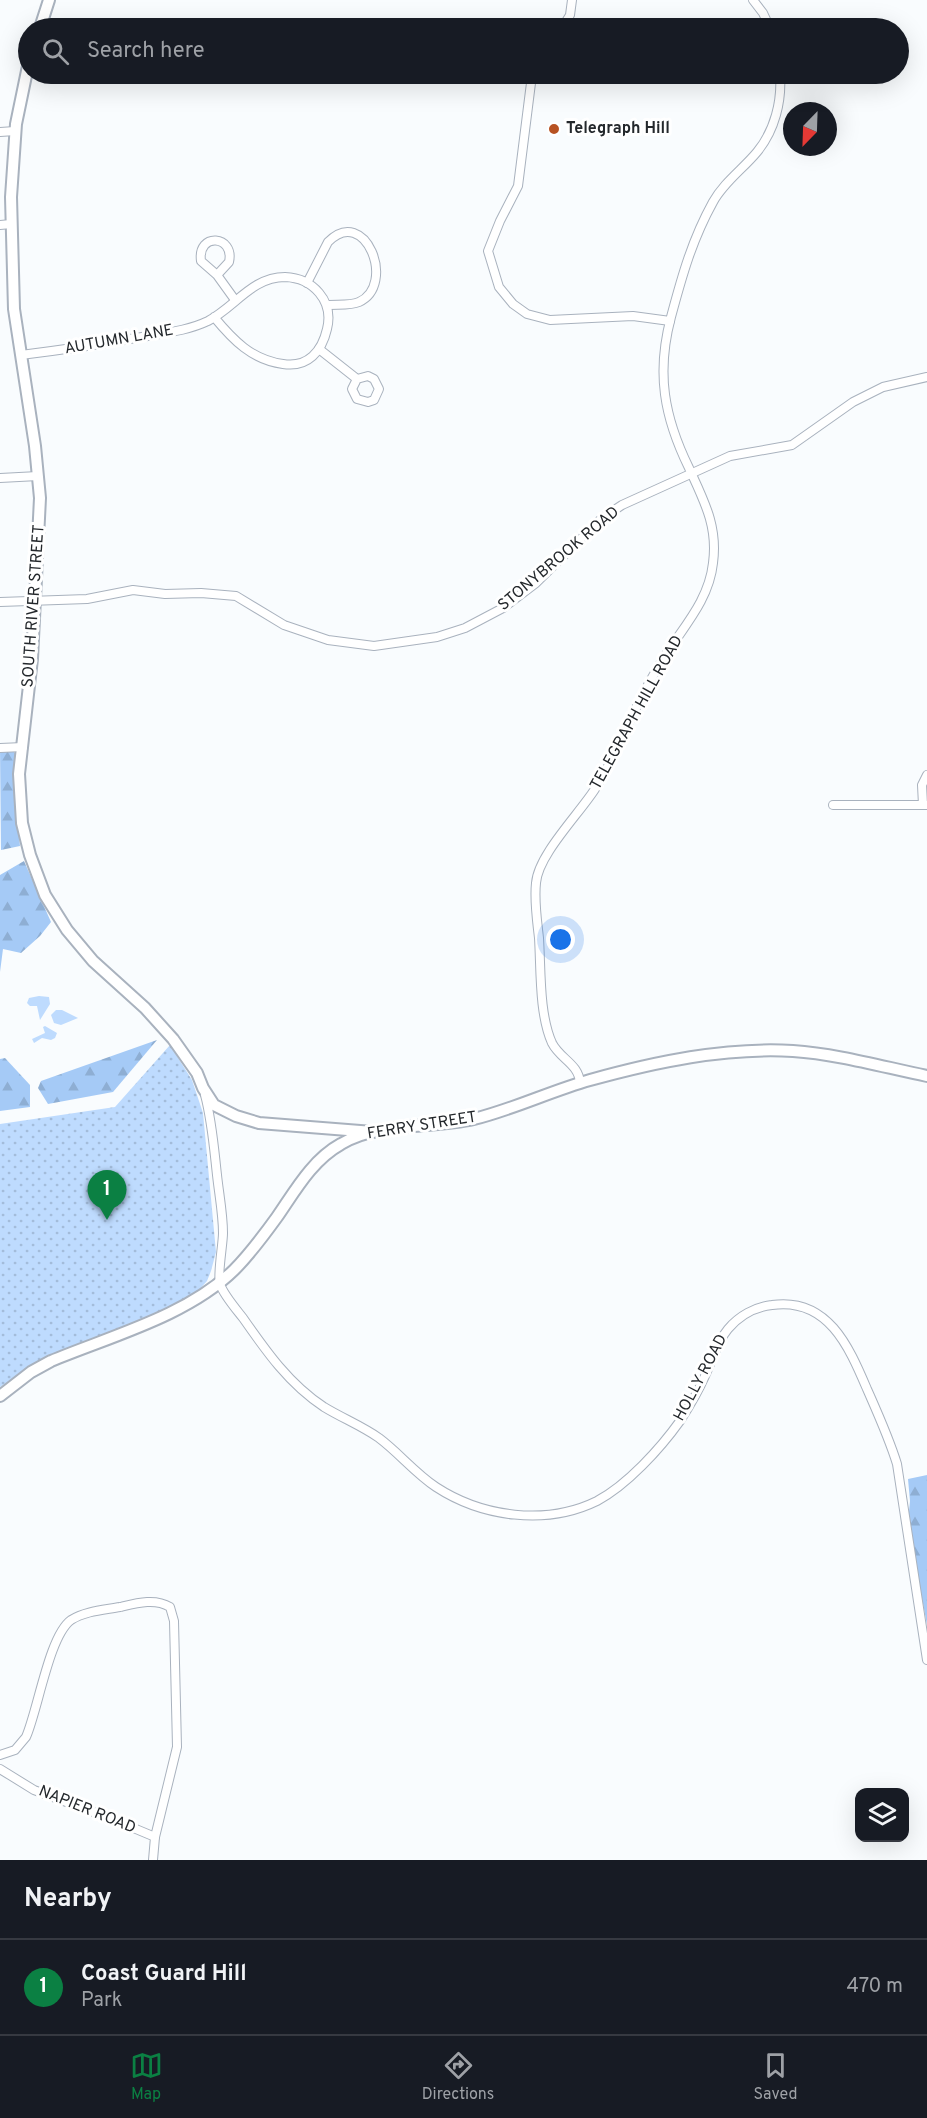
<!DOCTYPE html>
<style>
body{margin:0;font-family:Overpass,sans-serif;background:#20242c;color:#f1f3f6}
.controls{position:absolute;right:18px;bottom:18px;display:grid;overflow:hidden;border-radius:12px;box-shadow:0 6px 24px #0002}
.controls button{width:54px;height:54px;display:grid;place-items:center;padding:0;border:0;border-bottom:2px solid #363941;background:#171b24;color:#f1f3f6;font:30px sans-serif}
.compass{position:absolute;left:783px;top:102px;width:54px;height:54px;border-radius:50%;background:#171b24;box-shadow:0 6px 24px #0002;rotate:203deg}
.you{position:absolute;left:561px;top:940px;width:21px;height:21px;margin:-15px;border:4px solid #fff;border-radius:50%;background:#1a73e8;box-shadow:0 0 0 9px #1a73e833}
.badge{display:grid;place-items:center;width:39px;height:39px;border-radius:50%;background:#0b8043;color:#fff;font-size:20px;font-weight:700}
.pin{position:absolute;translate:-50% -50px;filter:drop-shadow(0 2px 3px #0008)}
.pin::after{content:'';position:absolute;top:32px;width:21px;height:18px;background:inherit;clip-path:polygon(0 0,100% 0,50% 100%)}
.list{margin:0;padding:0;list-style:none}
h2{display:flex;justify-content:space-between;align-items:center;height:78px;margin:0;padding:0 24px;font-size:26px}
h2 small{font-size:20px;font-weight:400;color:#9ea1a6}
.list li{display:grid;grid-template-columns:39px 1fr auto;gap:18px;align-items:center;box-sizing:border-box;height:96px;padding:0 24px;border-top:2px solid #363941}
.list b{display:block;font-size:22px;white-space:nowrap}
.list p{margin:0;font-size:20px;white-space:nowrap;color:#9ea1a6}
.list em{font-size:20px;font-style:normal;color:#9ea1a6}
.icon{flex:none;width:33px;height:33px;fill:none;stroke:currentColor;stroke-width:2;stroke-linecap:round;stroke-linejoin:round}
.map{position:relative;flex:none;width:927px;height:1860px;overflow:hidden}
.search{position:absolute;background:#171b24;box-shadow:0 6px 24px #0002;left:18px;right:18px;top:18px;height:66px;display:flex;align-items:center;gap:15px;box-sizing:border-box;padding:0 21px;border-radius:33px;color:#9ea1a6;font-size:22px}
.sheet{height:174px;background:#171b24}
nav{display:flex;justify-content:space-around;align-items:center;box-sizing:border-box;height:84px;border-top:2px solid #363941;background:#171b24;font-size:16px;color:#9ea1a6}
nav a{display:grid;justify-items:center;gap:3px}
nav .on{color:#0b8043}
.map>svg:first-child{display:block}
.green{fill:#bedbfe}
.forest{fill:url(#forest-firs)}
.park{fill:url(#park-dots)}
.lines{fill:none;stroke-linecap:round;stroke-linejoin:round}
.minor-casing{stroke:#a9b2be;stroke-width:10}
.tertiary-casing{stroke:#a9b2be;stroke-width:14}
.minor{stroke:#fff;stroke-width:8}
.tertiary{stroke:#fff;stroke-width:10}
.poi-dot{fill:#b75222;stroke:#fff;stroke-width:2}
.labels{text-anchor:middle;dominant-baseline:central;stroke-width:6;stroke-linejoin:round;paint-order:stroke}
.poi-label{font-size:16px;font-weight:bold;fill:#24282c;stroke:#fff;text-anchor:start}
.street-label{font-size:16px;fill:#24282c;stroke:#fff}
</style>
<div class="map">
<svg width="927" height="1860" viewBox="0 0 927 1860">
<defs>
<pattern id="forest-firs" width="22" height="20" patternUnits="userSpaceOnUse" patternTransform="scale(1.5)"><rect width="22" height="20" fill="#a5caf6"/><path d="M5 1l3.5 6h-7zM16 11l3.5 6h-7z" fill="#8eaed3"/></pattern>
<pattern id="park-dots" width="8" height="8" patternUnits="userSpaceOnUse" patternTransform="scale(1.5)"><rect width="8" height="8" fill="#bedbfe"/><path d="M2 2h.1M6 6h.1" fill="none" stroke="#a3bcda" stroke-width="1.8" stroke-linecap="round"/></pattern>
</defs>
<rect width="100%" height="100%" fill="#f9fcfe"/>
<g class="green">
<polygon points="39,996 49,997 50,1004 40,1020 37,1006 30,1006 27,1003 29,998"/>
<polygon points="56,1010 62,1010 78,1018 61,1025 54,1023 51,1015"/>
<polygon points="45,1026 57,1033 55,1038 51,1040 42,1038 34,1043 32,1039 45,1033 43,1027"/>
</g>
<g class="forest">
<polygon points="8,747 15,753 14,787 20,846 1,850 0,748"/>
<polygon points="24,861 51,922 40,936 21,953 3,949 0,972 0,875"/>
<polygon points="157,1040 113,1092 48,1104 38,1088 41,1081"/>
<polygon points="5,1058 30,1085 30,1107 0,1111 0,1059"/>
<polygon points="927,1475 927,1625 908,1522 910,1501 908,1479"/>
</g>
<polygon class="park" points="170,1045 192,1080 203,1113 216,1252 211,1271 207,1281 198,1291 179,1305 63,1351 39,1362 0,1387 0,1124 115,1107"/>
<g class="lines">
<g class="minor-casing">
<g id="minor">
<polyline points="753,0 763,13 770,28"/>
<polyline points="562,28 570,15 572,0"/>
<polyline points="535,74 531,83 518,186 500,221 488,251 499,287 513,304 527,314 550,320 633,316 670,321"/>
<polyline points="0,132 15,131"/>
<polyline points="0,225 11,224"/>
<path d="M 217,275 L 201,261 C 197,232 235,235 229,262 L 217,275 L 235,300"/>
<path d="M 307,283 L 328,242 C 365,204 397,285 359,302 C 350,306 337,304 327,305"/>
<polyline points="319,349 357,379 352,389 357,399 368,402 374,400 379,389 374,379 368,376 357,379"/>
<path d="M 21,355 C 61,350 102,344 142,337 C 164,333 187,331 208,321 C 235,307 252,277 285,277 C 313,278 334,301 327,329 C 322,351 308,368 283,364 C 252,360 233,340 214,317"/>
<polyline points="0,478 38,476"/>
<polyline points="0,602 87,599 133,590 165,594 201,593 236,596 284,625 328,640 374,646 437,637 465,628 503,608 536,583 601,519 622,505 730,456 792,445 853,402 883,387 927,377"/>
<polyline points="0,748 23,747"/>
<polyline points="833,805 927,805"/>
<polyline points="923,805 922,785 927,775"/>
<path d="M 580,1083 C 579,1064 560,1059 552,1043 C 539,1014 541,970 539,938 C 537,920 534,901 536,883 C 538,855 579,814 595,789 C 612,764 621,736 635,710 C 644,692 654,673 665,656 C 684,626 709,600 713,563 C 718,526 704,501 689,468 C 664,417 656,373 671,317 C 682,276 692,240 713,202 C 724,182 743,169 757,152 C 775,130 782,101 780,74"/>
<path d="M 205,1095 C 212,1121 214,1148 217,1175 C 219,1194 223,1214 223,1233 C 223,1244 217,1277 220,1284 C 223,1294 236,1309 243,1318 C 266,1351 289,1384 324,1407 C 342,1418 362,1426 379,1438 C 399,1453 415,1473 436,1487 C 482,1517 546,1526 597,1501 C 627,1485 660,1449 680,1421 C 689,1407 698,1392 705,1376 C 712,1361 717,1342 728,1329 C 739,1316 755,1307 772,1305 C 828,1297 849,1347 867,1389 C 878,1414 889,1438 897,1464 L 927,1660"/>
<path d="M 0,1755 L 15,1750 L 26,1737 C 38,1710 49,1636 71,1620 C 85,1611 104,1610 120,1607 C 137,1603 155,1598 170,1607 L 174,1621 L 177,1747 L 155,1837"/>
<polyline points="0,1769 34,1790 112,1819 155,1837 153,1860"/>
</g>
</g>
<g class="tertiary-casing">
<g id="tertiary">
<polyline points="40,28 49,0"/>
<polyline points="28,66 16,124 11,197 14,309 35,446 40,498 32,659 19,774 22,823 30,855 45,895 67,930 93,961 145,1008 173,1039 197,1073 203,1088 214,1105 236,1116 259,1123 373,1132"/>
<path d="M 0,1396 L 31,1372 L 51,1361 C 111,1336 187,1316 234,1270 C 250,1254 264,1235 277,1217 C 295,1191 312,1160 341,1144 C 380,1121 431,1129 474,1119 C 514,1109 551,1091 590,1080 C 655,1062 725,1047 793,1051 C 838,1054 883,1067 927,1076"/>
</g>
</g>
<use href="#minor" class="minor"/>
<use href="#tertiary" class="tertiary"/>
</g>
<circle class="poi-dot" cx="554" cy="129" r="6"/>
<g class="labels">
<g class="poi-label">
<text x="566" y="129">Telegraph Hill</text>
</g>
<g class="street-label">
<text transform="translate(119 340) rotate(-10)">AUTUMN LANE</text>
<text transform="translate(559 559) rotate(-40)">STONYBROOK ROAD</text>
<text transform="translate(34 606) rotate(-86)">SOUTH RIVER STREET</text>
<text transform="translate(637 713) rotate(-61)">TELEGRAPH HILL ROAD</text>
<text transform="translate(422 1126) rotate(-9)">FERRY STREET</text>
<text transform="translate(701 1378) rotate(-62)">HOLLY ROAD</text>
<text transform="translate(87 1810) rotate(22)">NAPIER ROAD</text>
</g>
</g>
</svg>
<div class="controls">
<button><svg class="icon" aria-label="layers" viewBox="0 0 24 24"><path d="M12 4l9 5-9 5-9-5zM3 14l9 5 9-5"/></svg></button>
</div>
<svg class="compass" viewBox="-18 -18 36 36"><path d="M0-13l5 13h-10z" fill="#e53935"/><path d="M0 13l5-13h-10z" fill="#9ea1a6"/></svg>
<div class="you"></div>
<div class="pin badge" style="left:107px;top:1220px">1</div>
<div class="search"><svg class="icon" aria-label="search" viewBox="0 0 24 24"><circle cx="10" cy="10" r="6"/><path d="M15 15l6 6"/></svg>Search here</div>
</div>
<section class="sheet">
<h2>Nearby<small></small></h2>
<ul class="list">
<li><span class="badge">1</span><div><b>Coast Guard Hill</b><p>Park</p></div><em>470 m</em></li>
</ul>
</section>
<nav>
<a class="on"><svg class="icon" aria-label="map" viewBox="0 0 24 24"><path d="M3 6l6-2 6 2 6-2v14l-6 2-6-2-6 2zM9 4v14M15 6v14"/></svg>Map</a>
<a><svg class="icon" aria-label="directions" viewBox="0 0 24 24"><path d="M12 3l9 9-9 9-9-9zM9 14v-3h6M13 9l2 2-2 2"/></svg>Directions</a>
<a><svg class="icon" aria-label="saved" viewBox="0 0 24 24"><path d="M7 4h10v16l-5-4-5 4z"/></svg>Saved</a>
</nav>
